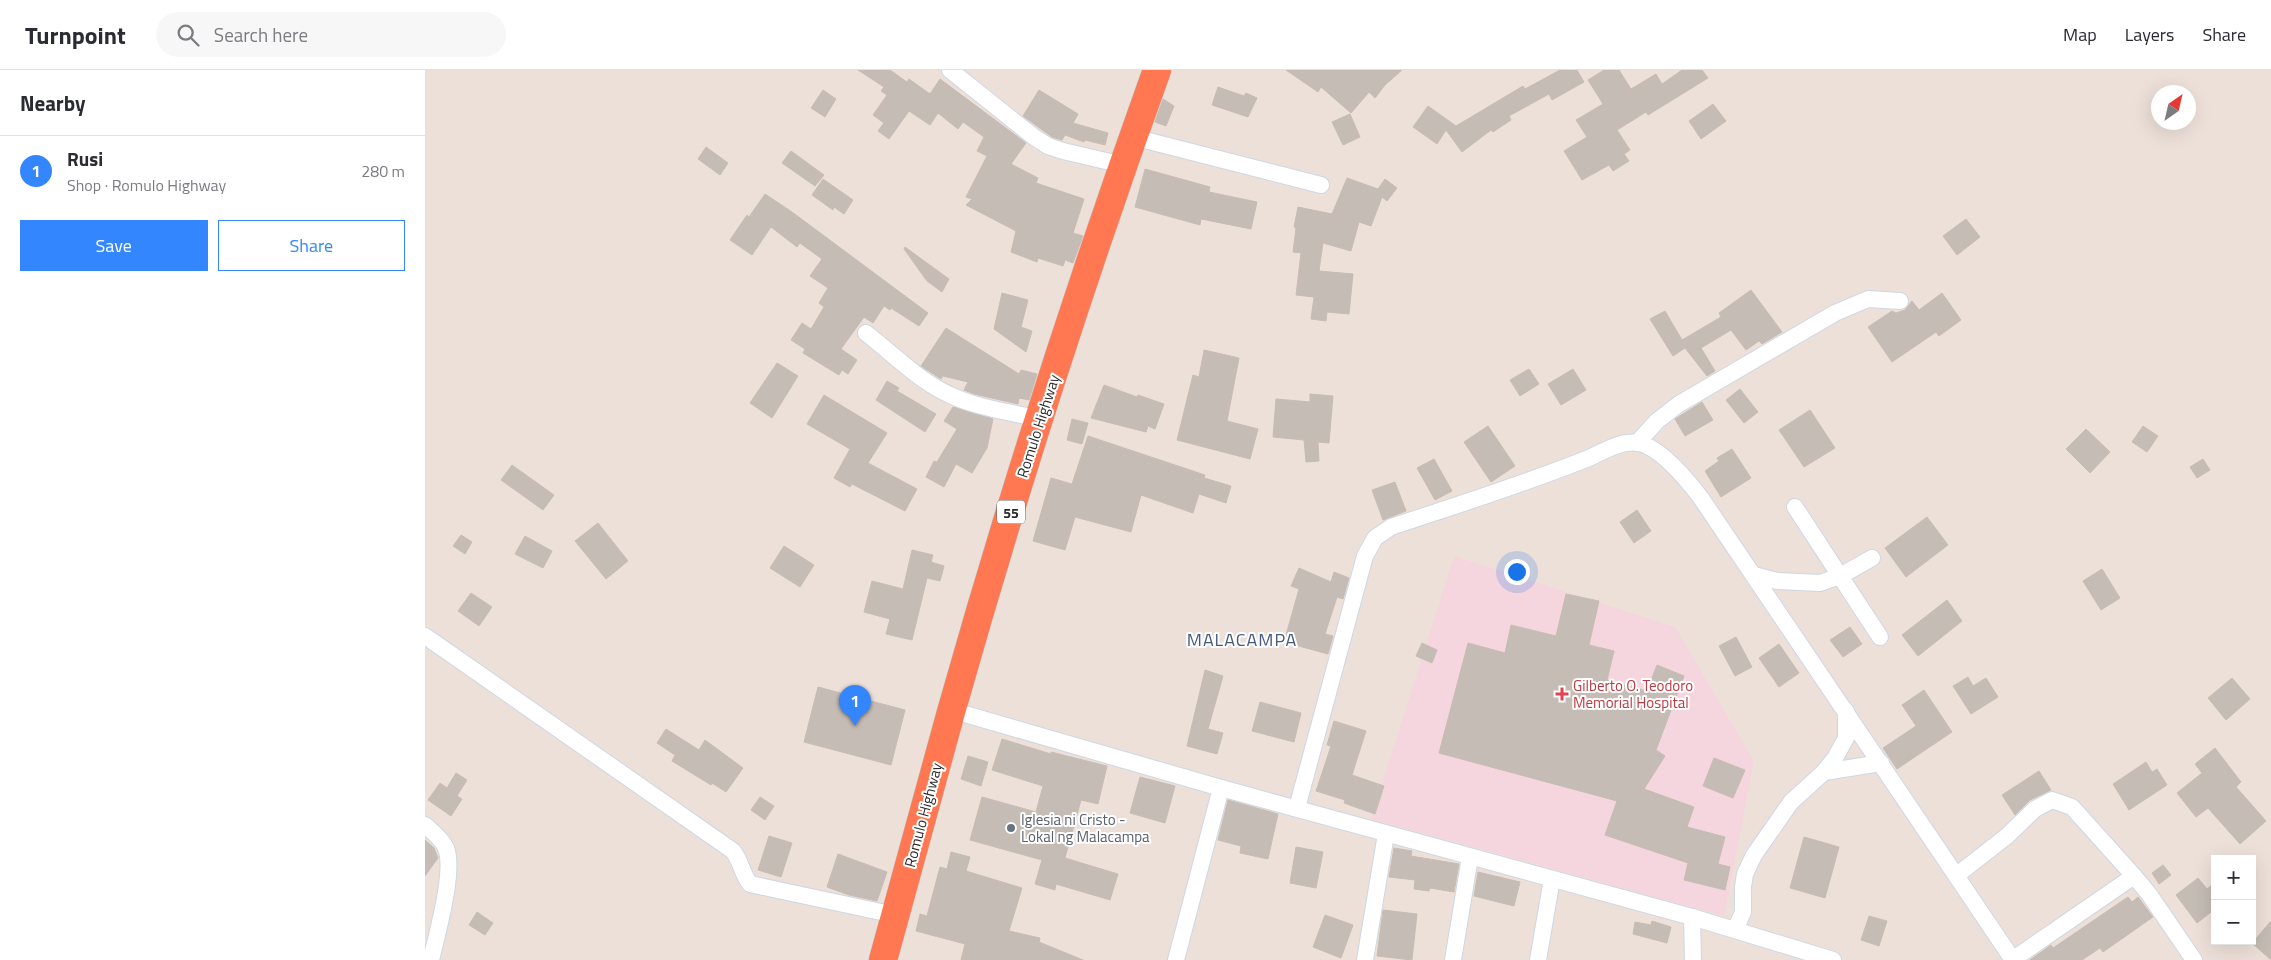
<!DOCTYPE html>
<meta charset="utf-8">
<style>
body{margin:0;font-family:"Titillium Web",sans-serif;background:#f7f7f7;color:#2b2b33}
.controls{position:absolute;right:15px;bottom:15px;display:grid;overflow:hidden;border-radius:0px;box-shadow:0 5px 20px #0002}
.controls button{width:45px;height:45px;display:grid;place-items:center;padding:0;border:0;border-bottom:1px solid #e1e1e2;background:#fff;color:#2b2b33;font:25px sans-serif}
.compass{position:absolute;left:1726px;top:15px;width:45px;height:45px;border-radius:50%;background:#fff;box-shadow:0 5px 20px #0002;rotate:34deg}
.you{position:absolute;left:1091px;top:501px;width:18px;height:18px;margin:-12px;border:4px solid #fff;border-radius:50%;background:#1a73e8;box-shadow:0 0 0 8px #1a73e833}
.badge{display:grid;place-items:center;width:32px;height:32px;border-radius:50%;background:#3486ff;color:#fff;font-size:16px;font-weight:700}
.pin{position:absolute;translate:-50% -41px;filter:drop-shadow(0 1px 2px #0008)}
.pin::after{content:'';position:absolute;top:26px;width:18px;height:15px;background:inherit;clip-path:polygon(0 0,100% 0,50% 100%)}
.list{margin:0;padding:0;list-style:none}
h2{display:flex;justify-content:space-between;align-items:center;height:65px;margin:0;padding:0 20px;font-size:21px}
h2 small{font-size:16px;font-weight:400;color:#7c7c81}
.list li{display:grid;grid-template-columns:32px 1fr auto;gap:15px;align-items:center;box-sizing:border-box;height:70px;padding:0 20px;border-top:1px solid #e1e1e2}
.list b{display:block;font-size:19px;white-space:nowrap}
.list p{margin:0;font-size:16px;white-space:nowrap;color:#7c7c81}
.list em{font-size:16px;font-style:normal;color:#7c7c81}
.actions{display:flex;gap:10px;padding:15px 20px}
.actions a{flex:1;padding:11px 0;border:1px solid #3486ff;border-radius:0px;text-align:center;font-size:18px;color:#3486ff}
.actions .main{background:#3486ff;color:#fff}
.icon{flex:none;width:28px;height:28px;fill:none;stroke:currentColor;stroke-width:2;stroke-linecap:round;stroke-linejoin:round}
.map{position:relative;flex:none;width:1846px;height:890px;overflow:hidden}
header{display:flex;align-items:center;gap:30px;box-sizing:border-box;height:70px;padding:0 25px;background:#fff;border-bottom:1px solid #e1e1e2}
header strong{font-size:24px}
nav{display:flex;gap:28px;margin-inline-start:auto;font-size:18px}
.search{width:350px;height:45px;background:#f7f7f7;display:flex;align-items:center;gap:12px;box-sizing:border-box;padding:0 18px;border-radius:28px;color:#7c7c81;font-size:19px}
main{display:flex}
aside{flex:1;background:#fff}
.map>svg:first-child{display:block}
.medical{fill:#f5d5de}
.building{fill:#c4bcb5;stroke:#c9bcb3}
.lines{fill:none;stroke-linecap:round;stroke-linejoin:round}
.street-casing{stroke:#ced7e4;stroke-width:18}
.highway-casing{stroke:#c3c3c3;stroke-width:29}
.street{stroke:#fff;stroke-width:16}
.highway{stroke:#ff7852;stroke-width:28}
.health-dot{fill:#e0444e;stroke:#fff;stroke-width:2}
.worship-dot{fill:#6b7280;stroke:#fff;stroke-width:2}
.labels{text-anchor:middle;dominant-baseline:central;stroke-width:4;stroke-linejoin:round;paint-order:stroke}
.shield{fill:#fff;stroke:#696969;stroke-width:1}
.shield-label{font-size:14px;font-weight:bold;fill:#292929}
.street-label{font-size:15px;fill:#292929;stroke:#fff}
.health-label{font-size:15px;fill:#be3a42;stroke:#fff;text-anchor:start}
.worship-label{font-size:15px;fill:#5b616d;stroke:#fff;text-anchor:start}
.quarter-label{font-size:18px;letter-spacing:1px;fill:#455c7f;stroke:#fff}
</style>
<header>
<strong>Turnpoint</strong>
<div class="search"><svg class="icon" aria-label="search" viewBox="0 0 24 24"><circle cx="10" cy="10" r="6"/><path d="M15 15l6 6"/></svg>Search here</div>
<nav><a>Map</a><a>Layers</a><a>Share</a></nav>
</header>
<main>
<aside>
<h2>Nearby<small></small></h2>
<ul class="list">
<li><span class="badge">1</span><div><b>Rusi</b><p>Shop · Romulo Highway</p></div><em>280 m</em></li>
</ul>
<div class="actions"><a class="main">Save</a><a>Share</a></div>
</aside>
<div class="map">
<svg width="1846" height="890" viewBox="0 0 1846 890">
<rect width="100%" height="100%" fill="#ede0d9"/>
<polygon class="medical" points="1029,486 1250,557 1329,691 1299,846 946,749"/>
<g class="building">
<polygon points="433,0 465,0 482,12 484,9 505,24 515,9 601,73 586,94 613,108 611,113 659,129 648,163 658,166 648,193 640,190 638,196 613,188 612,192 586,182 591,161 541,135 547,129 541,127 562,86 552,81 559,67 538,52 533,59 513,43 505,55 484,41 464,69 453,61 459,53 448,45 462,25 456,21 459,17"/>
<polygon points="861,0 977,0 960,15 950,28 944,22 926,43 896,17 893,22"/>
<polygon points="1135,0 1152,0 1159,12 1127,30 1124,24 1084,46 1086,50 1068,62 1066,60 1037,82 1021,60 1012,74 988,57 1003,36 1031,56 1098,16 1100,19"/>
<polygon points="1179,0 1194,0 1206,19 1231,4 1237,14 1257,0 1277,0 1283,8 1223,45 1221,42 1192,60 1205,80 1199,84 1204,91 1188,101 1184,95 1157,110 1139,81 1162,67 1151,50 1178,34 1163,10"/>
<polygon points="793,17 819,26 821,23 832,28 823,47 787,35"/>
<polygon points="398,20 411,29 400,47 386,38"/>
<polygon points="614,20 653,44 648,53 683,63 680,75 660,70 659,72 640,65 637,70 627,67 598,46"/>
<polygon points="738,29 749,36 741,56 730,52"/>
<polygon points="1288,34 1301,51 1276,69 1264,51"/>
<polygon points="925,44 935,67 918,75 907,52"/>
<polygon points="281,77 303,93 295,105 273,89"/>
<polygon points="366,81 399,105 390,116 357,93"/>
<polygon points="720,99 785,117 784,122 832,132 826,159 776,149 775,155 710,137"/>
<polygon points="922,108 953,119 960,109 972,118 962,131 957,127 946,156 934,152 926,181 898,173 894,201 928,204 924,244 902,242 901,251 886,249 889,227 871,225 876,183 868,182 871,158 869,157 873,137 907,144"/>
<polygon points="398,109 428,130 419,144 409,137 408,140 387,125"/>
<polygon points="340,124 367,142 503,243 494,256 466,238 465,240 459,236 448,253 439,247 416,279 432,290 423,304 417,300 414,305 378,283 380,279 366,270 377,253 386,259 399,237 394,233 403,218 385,206 397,189 375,173 372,177 346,157 327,185 305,170 322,145 324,147"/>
<polygon points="1541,149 1555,167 1532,185 1518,166"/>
<polygon points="480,177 524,209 517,222 502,211 479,179"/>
<polygon points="1326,220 1357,262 1337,274 1334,271 1321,280 1306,260 1276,278 1290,301 1282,306 1260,278 1248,286 1225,249 1240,241 1257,270 1296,247 1294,243"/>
<polygon points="577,223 603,230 596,257 607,261 601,282 569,259"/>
<polygon points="1517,223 1536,250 1514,266 1511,262 1467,292 1443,257 1467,241 1471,243 1480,240 1487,231 1494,240"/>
<polygon points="521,258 594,304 596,300 612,304 604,330 594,328 593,334 549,324 539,320 543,312 518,306 516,309 496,296"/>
<polygon points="779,280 814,288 802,351 833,359 825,389 752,370 768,305 774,307"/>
<polygon points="352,293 373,306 347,348 325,333"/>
<polygon points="1104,299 1114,314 1095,326 1085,310"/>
<polygon points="1148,299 1161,320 1136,335 1123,314"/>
<polygon points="462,311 474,318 472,321 511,344 500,362 451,330"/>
<polygon points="679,315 712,327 713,325 739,334 730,359 723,356 721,362 666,348"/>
<polygon points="1315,319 1333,342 1319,353 1301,330"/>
<polygon points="885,324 908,326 904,373 893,372 894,391 881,392 879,370 848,367 851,329 885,332"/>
<polygon points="399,325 462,363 443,393 492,419 480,441 427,414 425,417 409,408 425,379 382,354"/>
<polygon points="1277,332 1288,350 1260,366 1250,349"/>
<polygon points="528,337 568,349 562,378 547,403 531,394 519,417 501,407 509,391 512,392 532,359 519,351"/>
<polygon points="1385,340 1410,378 1379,397 1354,360"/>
<polygon points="647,349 663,353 657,374 642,370"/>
<polygon points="1063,356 1090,396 1066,412 1039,372"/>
<polygon points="1718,356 1733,366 1722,382 1707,372"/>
<polygon points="1661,359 1685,382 1665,403 1641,379"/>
<polygon points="663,366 780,405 779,408 806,416 801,433 774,424 768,443 716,425 706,462 650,447 640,480 608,471 626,408 647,414"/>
<polygon points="1307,379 1326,408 1296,427 1280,401 1294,391 1292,388"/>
<polygon points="1009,389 1027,421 1010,430 992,398"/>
<polygon points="1778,389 1785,400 1772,408 1765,397"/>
<polygon points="87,395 129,425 118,440 76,410"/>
<polygon points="970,412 981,441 958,450 947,420"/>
<polygon points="1212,440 1226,461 1209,473 1195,452"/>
<polygon points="1502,447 1523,475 1481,507 1460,478"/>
<polygon points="173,453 203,491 181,509 150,471"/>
<polygon points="36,465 47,472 40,484 28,476"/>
<polygon points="100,466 127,481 118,498 90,484"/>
<polygon points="359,476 389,495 375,517 345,498"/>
<polygon points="487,480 508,485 506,492 519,496 515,511 502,508 487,570 461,564 465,549 439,542 447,511 478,519"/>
<polygon points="874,498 906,512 909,502 924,508 918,529 912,527 900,564 908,566 903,584 859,572 874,519 866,516"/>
<polygon points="1677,499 1695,528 1676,540 1658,511"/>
<polygon points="46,523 67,537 54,556 33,541"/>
<polygon points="1141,524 1174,531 1164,575 1189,581 1182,610 1222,621 1232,595 1259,606 1231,680 1240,686 1219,719 1269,737 1262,757 1300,767 1293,794 1305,797 1300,820 1259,810 1263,793 1180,765 1192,731 1014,683 1043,573 1080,583 1086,555 1131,566"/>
<polygon points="1522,530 1537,551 1493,586 1477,565"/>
<polygon points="1425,557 1437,574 1418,587 1405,570"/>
<polygon points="1311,567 1327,597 1310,606 1294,576"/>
<polygon points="997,573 1012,580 1007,593 991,586"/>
<polygon points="1354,574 1374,603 1354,617 1334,588"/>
<polygon points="780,600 798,606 783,659 798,663 792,684 762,676"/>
<polygon points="1543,607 1548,616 1561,608 1573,627 1546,644 1528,616"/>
<polygon points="1807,608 1825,629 1801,650 1783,628"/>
<polygon points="393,617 480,640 466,695 379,672"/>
<polygon points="1499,620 1527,662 1472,699 1458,678 1491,656 1477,635"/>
<polygon points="835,632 876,643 869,672 827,661"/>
<polygon points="909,651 941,661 927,705 959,716 950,744 919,733 920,730 891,721 906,676 902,675"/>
<polygon points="241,659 274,680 280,670 318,698 301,722 287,713 286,715 247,691 250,685 232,673"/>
<polygon points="577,669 626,684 626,682 682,696 673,734 656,730 640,788 693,804 685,830 631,814 630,820 610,814 617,790 545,770 557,727 611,742 618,716 567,700"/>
<polygon points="1790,678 1816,712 1811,717 1841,751 1815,774 1783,738 1771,747 1752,723 1777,703 1770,694"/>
<polygon points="543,686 563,692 556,716 536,709"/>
<polygon points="1289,688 1320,700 1308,728 1278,716"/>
<polygon points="1721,692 1727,702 1732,699 1742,715 1704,740 1688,714"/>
<polygon points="1614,701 1626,720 1605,730 1590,745 1577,725"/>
<polygon points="31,703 42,710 32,726 37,729 26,746 3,730 15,713 22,718"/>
<polygon points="715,707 750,716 740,753 705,743"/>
<polygon points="335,727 349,736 340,750 326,740"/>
<polygon points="803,730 853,744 843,789 815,783 816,776 793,770"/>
<polygon points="344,766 367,773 356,807 333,800"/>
<polygon points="1379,767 1414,777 1400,828 1365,818"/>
<polygon points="0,770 9,778 13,788 0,806"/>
<polygon points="871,777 898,782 891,818 865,813"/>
<polygon points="969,778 987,781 986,786 1034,794 1029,822 1005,818 1004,821 989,819 990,810 964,807"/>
<polygon points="526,782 545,787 541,801 597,818 584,861 615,868 614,872 658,890 536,890 540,874 491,861 495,844 502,846 515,797 522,799"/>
<polygon points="413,784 462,802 452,831 424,825 402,817"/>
<polygon points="1738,795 1746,805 1734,814 1727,803"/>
<polygon points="1053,802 1095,812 1089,836 1049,826"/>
<polygon points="1773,808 1782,819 1790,812 1790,839 1772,853 1751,825"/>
<polygon points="1703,827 1707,832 1713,827 1728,847 1678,882 1675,878 1657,890 1605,890 1626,875 1628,878"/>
<polygon points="958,840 992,844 987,890 952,886"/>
<polygon points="52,842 68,853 60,865 44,855"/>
<polygon points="900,845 928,855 916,888 888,877"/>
<polygon points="1444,846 1462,851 1454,876 1436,870"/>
<polygon points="1227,851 1246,857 1242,873 1208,864 1210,852 1226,855"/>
<polygon points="1846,851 1846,890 1827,873"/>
</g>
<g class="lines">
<g class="street-casing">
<g id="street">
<polyline points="525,0 609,67 623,76 638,81 698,95"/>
<polyline points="708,67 896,115"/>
<path d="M 441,263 C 468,284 494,311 525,325 C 552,338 586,342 615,349"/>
<polyline points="1212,373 1232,351 1254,334 1410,243 1443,229 1475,231"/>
<polyline points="1447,488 1415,506 1455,567"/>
<polyline points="1329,505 1352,511 1395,513 1415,506 1370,437"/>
<path d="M 0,566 L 308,781 C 316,791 317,804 325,814 L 470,845"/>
<polyline points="526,640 796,718 1267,847 1408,890"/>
<polyline points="1399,702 1456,693"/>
<path d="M 872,738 L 940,486 L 950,468 L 966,457 C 1032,435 1099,414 1164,388 C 1179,381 1197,370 1214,373 C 1236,378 1263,411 1276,428 L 1588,890"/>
<path d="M 0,755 C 7,761 17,769 21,778 C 30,801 12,864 6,890"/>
<polyline points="1532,805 1582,766 1610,739 1627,730 1647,737 1709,806 1724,824 1769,890"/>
<polyline points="1267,847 1268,890"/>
<polyline points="1310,860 1318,842 1318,817 1320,804 1329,785 1366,732 1399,702 1410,688 1421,668 1421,641"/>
<polyline points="751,890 796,718"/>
<polyline points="940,890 961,764"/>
<polyline points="1028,890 1045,787"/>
<polyline points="1113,890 1127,809"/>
<polyline points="1587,890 1709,806"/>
</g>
</g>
<g class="highway-casing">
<path id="highway" d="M 458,890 C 481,807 503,724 526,642 C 587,426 656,211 732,0"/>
</g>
<use href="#street" class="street"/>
<use href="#highway" class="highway"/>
</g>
<path class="health-dot" d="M1134.5 616.5h5v5h5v5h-5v5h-5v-5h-5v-5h5z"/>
<circle class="worship-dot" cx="586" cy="758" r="5"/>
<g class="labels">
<rect class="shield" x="572" y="430.5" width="28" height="23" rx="4"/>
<g class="shield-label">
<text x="586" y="442">55</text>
</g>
<g class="street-label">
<text transform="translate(613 356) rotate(-72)">Romulo Highway</text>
<text transform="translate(498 745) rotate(-75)">Romulo Highway</text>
</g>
<g class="health-label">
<text x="1148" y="615">Gilberto O. Teodoro<tspan x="1148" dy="17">Memorial Hospital</tspan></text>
</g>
<g class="worship-label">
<text x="596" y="749">Iglesia ni Cristo -<tspan x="596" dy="17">Lokal ng Malacampa</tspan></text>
</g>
<g class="quarter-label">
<text x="817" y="569">MALACAMPA</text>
</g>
</g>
</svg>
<div class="controls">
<button>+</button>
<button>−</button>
</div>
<svg class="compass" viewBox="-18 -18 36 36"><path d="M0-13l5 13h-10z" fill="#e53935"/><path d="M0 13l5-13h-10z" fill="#7c7c81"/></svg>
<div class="you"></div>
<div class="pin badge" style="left:430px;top:656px">1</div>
</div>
</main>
